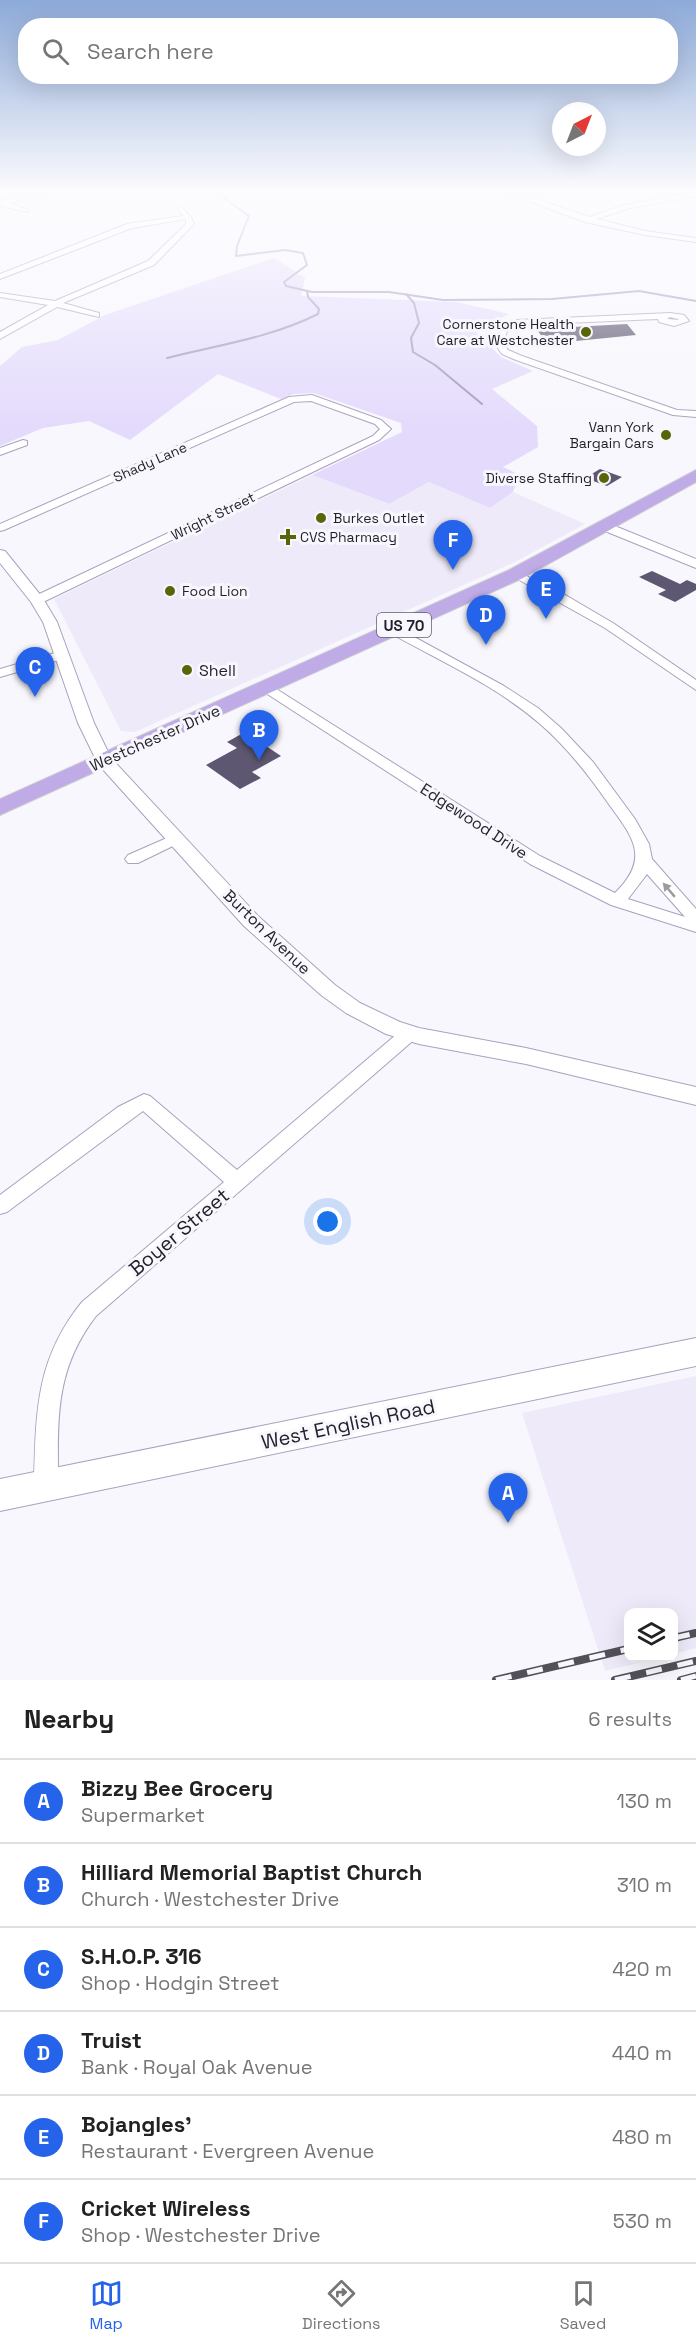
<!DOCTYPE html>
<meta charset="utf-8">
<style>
body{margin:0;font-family:"Space Grotesk",sans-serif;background:#f2f2f2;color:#222}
.controls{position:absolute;right:18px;bottom:18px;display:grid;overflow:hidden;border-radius:12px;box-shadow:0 6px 24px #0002}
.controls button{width:54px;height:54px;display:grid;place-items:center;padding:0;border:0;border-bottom:2px solid #e0e0e0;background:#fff;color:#222;font:30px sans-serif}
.compass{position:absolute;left:552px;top:102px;width:54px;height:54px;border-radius:50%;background:#fff;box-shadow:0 6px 24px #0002;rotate:42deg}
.you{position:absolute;left:328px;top:1222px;width:21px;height:21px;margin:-15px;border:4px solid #fff;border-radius:50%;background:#1a73e8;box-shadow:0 0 0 9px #1a73e833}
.badge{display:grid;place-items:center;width:39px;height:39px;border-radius:50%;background:#2563eb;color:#fff;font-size:20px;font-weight:700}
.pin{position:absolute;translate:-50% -50px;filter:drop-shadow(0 2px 3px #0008)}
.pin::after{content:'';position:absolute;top:32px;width:21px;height:18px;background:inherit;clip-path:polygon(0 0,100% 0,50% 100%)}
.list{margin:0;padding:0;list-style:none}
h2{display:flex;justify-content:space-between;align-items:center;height:78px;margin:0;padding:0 24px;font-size:26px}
h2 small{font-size:20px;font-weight:400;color:#767676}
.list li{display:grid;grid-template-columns:39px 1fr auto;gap:18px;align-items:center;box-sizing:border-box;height:84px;padding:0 24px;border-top:2px solid #e0e0e0}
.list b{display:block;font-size:22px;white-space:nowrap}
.list p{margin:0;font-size:20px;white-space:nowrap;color:#767676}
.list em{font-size:20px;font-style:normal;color:#767676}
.icon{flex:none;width:33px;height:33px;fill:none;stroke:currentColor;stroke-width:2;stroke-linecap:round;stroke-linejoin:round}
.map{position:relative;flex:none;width:696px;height:1680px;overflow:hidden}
.search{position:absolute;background:#fff;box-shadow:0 6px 24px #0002;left:18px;right:18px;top:18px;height:66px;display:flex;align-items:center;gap:15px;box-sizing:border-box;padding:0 21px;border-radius:24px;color:#767676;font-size:22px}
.sheet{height:582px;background:#fff}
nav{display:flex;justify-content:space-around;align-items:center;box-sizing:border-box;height:84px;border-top:2px solid #e0e0e0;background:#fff;font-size:16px;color:#767676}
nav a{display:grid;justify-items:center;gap:3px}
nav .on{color:#2563eb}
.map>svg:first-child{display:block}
.built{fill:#eeeaf9}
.green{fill:#e4dbfc}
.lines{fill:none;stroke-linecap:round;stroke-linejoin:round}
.stream{stroke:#a69ac2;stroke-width:2}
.building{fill:#5e5771}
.minor-casing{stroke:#a9a1be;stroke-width:2}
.tertiary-casing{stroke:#a9a1be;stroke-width:2}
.secondary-casing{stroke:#a9a1be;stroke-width:2}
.primary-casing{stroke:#d3d2d4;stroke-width:2}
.minor{fill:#fff;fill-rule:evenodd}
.tertiary{fill:#fff;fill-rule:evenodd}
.secondary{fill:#fff;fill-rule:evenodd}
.primary{fill:#bfabe5;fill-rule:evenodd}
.rail-casing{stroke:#525059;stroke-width:8}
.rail{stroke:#f8f7fd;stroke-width:5;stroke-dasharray:16;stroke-linecap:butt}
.oneway{fill:#9c9a9f}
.poi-dot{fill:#596508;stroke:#f8f7fd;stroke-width:2}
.labels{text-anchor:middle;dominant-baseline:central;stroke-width:6;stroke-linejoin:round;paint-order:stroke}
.far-poi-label{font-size:14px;fill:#221f2a;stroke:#f8f7fd;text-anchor:end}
.far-street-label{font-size:14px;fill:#221f2a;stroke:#f8f7fd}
.shield{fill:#f8f7fd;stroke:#626069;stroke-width:1.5}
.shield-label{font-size:15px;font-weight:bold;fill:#221f2a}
.poi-label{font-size:16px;fill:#221f2a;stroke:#f8f7fd;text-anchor:start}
.street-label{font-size:16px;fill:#221f2a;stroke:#f8f7fd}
.near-street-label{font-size:20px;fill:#221f2a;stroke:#f8f7fd}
</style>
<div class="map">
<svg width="696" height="1680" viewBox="0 0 696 1680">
<rect width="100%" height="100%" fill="#f8f7fd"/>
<g class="built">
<polygon points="312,475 388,504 429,482 490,508 513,492 585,524 517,561 135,732 121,731 54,599"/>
<polygon points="696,1376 696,1648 674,1654 674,1612 628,1612 628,1658 658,1658 605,1671 522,1413"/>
</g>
<polygon class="green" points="274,258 305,278 301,296 456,302 509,314 475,331 501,357 533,371 492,389 537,426 538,447 503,467 520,475 513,492 490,508 429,482 389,504 312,475 402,432 401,423 314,393 294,394 281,399 218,374 130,440 89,421 43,428 0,446 0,366 22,347 58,340 105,315"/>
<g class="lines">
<g class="stream">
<polyline points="213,190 249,216 237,246 236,256 285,250 303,253 307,265 284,282 286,286 312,292 389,292 443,300 552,299 639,291 696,301"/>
<polyline points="406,294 414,303 419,323 411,338 413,352 435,365 482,404"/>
<path d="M 167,358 C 218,345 270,338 318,314 L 319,309 L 308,297 L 307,291"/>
</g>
</g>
<g class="building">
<polygon points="627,324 636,335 576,341 573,338 544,339 536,329"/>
<polygon points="600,469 622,477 607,486 585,478"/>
<polygon points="652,571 680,584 687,580 696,584 696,590 675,602 658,594 666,590 639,577"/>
<polygon points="245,732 281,756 252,772 261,778 240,789 206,765 237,748 227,742"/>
</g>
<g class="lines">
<g class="minor-casing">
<g id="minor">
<polygon points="45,190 55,190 10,203 28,210 28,212 0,206 0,201"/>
<polygon points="499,190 508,190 590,217 624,205 696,192 696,196 626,209 597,219 645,231 696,238 696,242 645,235 585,222"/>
<polygon points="176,206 180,206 191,217 194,224 154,265 63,303 99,313 99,317 57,307 0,339 0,332 48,305 0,297 0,293 55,301 148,261 186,224 186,219 132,228 0,279 0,274 127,224 183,216"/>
<path d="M 670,313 L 684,315 L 689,321 L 674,326 L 659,322 L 658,319 L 519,325 L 507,331 L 503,344 L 508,350 L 522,356 L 677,410 L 696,411 L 696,417 L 673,415 L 516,360 L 502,354 L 495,344 L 500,328 L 517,320 ZM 670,317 L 678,319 L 679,320 L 667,319 Z"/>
<polygon points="312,395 381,420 391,429 379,440 41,603 33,603 33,597 373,436 380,429 375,424 311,401 294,402 4,530 0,531 0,524 289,397"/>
<polygon points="23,440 27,441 27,445 0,455 0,448"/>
<polygon points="516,571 567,596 613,623 696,680 696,690 605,628 512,576 512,572"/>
<path d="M 394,626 L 504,686 L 538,708 L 561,728 L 593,762 L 635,819 L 649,844 L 652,859 L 696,909 L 696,932 L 611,905 L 530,864 L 258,688 L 260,685 L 270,685 L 540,856 L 615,893 C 651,858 633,837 608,803 C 588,774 566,746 539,723 C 495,685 440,661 390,633 L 390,627 ZM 647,874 L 685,917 L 628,899 Z"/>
<polygon points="62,651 68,655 66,658 0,677 0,669"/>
<polygon points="176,834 183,839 181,842 138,863 128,863 125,859 128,855"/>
<path d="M 410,1026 L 416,1028 L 419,1033 L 416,1038 L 96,1316 C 54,1371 58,1419 58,1485 L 54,1493 L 46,1497 L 38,1493 L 34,1485 C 36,1414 35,1360 82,1302 L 224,1182 L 143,1111 L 7,1212 L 0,1214 L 0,1195 L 118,1107 L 144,1094 L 150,1096 L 237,1170 L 404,1028 Z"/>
</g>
</g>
<g class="tertiary-casing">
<g id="tertiary">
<polygon points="605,522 696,559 696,568 600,529 600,523"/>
<polygon points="0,550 5,551 42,597 57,622 94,723 111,758 258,916 335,985 360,1003 400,1022 419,1028 526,1048 696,1087 696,1105 526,1064 419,1044 386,1034 346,1013 321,995 244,926 98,764 78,723 43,622 31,602 0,563"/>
</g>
</g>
<g class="secondary-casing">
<polygon id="secondary" points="696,1338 696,1366 0,1511 0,1479"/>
</g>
<g class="primary-casing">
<polygon id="primary" points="696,470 696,482 523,578 0,815 0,799 509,570"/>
</g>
<use href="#minor" class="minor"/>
<use href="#tertiary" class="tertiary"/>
<use href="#secondary" class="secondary"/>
<use href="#primary" class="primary"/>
<g class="rail-casing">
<g id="rail">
<polyline points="674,1638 696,1633"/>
<polyline points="496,1680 628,1649"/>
<polyline points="615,1680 696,1661"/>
<polyline points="681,1680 696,1676"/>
</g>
</g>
<use href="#rail" class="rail"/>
</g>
<defs><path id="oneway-solid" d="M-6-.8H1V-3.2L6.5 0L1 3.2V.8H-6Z" transform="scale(1.5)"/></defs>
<use class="oneway" href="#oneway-solid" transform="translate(669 890) rotate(-130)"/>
<linearGradient id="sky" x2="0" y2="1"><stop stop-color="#8daad9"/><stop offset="0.45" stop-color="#fcfbfe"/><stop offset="1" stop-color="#fcfbfe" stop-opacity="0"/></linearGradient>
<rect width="696" height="425" fill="url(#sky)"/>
<g class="poi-dot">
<circle cx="586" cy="332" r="6"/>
<circle cx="666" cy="435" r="6"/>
<circle cx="604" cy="478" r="6"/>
<circle cx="321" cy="518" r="6"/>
<path d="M285 528h6v6h6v6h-6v6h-6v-6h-6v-6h6z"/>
<circle cx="170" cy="591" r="6"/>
<circle cx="187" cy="670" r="6"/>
</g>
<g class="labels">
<g class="far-poi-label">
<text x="574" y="324">Cornerstone Health<tspan x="574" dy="16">Care at Westchester</tspan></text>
<text x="654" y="427">Vann York<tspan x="654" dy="16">Bargain Cars</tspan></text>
<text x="592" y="478">Diverse Staffing</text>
<text x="333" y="518" text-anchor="start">Burkes Outlet</text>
<text x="300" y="537" text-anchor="start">CVS Pharmacy</text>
<text x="182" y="591" text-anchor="start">Food Lion</text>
</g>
<g class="far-street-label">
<text transform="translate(150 462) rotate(-24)">Shady Lane</text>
<text transform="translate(213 516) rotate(-26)">Wright Street</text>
</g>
<rect class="shield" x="377" y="613" width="54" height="24" rx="4.5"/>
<g class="shield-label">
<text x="404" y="625">US 70</text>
</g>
<g class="poi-label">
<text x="199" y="670">Shell</text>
</g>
<g class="street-label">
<text transform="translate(155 738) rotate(-24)">Westchester Drive</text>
<text transform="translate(474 821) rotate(33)">Edgewood Drive</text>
<text transform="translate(267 932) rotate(44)">Burton Avenue</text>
</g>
<g class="near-street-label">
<text transform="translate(179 1232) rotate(-40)">Boyer Street</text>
<text transform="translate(348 1424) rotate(-12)">West English Road</text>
</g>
</g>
</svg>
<div class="controls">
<button><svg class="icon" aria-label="layers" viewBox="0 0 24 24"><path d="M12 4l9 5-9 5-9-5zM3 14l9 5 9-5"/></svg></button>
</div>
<svg class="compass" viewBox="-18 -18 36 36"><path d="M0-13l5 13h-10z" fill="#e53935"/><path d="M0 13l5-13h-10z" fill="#767676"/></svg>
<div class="you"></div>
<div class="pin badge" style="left:508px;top:1523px">A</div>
<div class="pin badge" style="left:259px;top:760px">B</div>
<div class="pin badge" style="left:35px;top:697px">C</div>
<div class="pin badge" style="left:486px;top:645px">D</div>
<div class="pin badge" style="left:546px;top:619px">E</div>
<div class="pin badge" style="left:453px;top:570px">F</div>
<div class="search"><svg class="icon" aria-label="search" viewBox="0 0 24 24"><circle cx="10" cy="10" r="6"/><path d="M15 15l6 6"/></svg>Search here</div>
</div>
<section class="sheet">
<h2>Nearby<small>6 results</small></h2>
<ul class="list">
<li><span class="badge">A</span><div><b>Bizzy Bee Grocery</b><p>Supermarket</p></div><em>130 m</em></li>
<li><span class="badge">B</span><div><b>Hilliard Memorial Baptist Church</b><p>Church · Westchester Drive</p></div><em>310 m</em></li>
<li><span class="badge">C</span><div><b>S.H.O.P. 316</b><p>Shop · Hodgin Street</p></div><em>420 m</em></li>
<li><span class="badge">D</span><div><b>Truist</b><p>Bank · Royal Oak Avenue</p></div><em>440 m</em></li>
<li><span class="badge">E</span><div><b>Bojangles'</b><p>Restaurant · Evergreen Avenue</p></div><em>480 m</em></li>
<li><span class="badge">F</span><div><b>Cricket Wireless</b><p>Shop · Westchester Drive</p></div><em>530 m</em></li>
</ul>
</section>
<nav>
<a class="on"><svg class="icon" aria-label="map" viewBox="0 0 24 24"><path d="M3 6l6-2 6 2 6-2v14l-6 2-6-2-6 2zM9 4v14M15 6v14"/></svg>Map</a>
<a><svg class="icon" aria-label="directions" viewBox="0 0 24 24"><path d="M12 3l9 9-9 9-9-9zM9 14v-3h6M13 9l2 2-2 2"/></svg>Directions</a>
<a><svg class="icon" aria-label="saved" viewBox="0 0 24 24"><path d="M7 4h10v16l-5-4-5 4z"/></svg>Saved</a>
</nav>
